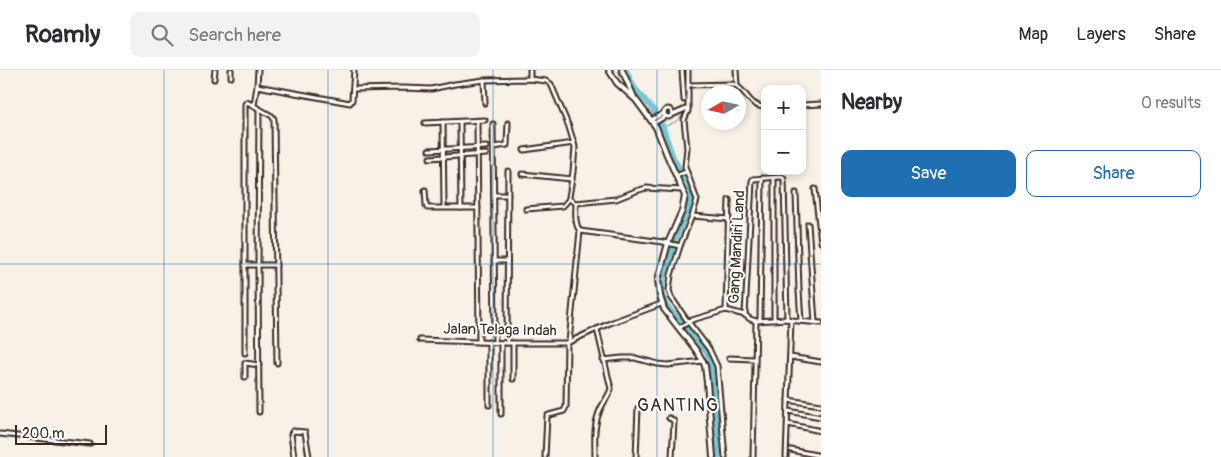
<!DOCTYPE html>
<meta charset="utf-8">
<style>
body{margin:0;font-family:Pangolin,sans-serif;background:#f2f2f3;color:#2b2b33}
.controls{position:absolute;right:15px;top:15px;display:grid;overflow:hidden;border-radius:10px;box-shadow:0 2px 8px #0003}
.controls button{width:45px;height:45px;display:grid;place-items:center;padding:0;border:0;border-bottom:1px solid #e1e1e2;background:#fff;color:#2b2b33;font:25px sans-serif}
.compass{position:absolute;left:701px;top:15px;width:45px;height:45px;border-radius:50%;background:#fff;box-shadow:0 2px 8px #0003;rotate:261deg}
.scale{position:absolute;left:15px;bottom:12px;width:92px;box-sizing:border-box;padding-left:5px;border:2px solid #3b2a1e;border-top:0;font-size:14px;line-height:18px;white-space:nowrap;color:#3b2a1e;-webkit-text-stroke:4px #fff;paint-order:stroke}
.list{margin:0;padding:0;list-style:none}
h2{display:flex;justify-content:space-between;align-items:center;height:65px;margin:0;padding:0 20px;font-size:21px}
h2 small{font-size:16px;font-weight:400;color:#7c7c81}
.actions{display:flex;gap:10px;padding:15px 20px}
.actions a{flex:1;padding:11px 0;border:1px solid #1f6fb2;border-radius:10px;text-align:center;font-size:18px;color:#1f6fb2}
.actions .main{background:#1f6fb2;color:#fff}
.icon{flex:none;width:28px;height:28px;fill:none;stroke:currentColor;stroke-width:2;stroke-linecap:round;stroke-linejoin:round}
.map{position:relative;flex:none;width:821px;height:387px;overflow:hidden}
header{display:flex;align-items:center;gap:30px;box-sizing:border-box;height:70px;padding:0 25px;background:#fff;border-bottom:1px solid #e1e1e2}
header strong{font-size:24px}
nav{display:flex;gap:28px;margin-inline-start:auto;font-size:18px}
.search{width:350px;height:45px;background:#f2f2f3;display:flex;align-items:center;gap:12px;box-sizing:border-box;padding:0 18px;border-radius:10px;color:#7c7c81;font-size:19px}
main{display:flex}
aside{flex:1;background:#fff}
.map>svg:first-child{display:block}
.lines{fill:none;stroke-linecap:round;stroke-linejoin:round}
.stream{stroke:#5f888b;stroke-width:1}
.river{stroke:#77c7d4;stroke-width:5.5}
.street-casing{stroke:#3b2a1e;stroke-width:7}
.secondary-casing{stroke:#3b2a1e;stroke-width:8}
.street{stroke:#fff;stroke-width:3}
.secondary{stroke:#fff;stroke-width:4}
.grid{fill:none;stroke:#1f6fb2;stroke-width:1;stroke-opacity:0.55}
.labels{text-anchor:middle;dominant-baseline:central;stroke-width:4;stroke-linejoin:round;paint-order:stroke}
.street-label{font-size:15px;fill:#3b2a1e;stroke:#fff}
.quarter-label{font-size:18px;letter-spacing:1px;fill:#3b2a1e;stroke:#fff}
</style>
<header>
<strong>Roamly</strong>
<div class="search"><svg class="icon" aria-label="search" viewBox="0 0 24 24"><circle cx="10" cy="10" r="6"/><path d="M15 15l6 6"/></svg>Search here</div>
<nav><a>Map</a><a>Layers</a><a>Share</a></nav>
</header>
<main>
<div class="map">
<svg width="821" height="387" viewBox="0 0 821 387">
<rect width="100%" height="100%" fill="#f7f1e8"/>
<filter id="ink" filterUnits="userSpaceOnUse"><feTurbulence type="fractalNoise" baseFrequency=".02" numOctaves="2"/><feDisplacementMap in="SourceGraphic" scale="10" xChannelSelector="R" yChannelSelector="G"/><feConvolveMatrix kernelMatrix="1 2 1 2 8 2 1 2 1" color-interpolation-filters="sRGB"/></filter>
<g filter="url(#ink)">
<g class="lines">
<g class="stream">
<polyline points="685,0 686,19"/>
<path d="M 663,57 C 673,53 681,51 685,40"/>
</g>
<polyline class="river" points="626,0 634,17 652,38 663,57 673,87 688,114 692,127 688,139 676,167 663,209 662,224 666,235 689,260 708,284 711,294 719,387"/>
<g class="street-casing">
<g id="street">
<polyline points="530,0 530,9"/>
<polyline points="682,0 684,30"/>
<polyline points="688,0 688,41 684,50 687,78 685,97 697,130 692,146 680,176 671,205 669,220 671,227 686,249 709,279 717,296 725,387"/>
<polyline points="736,0 737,15"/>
<polyline points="231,7 231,0"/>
<polyline points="214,9 215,0"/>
<polyline points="484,10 485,33"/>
<path d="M 688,15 L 733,14 C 747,19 748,37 765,37"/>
<polyline points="257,16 350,33 352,30 354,0"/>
<polyline points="353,19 404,18 431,19 455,14 484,10 530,9 546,11 551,14 569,57 575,77 573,102 569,127 569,129 576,133 616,129 636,121 646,118 682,120"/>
<polyline points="254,35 257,16 258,0"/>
<polyline points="802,35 821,34"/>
<circle cx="668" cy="43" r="4"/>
<polyline points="259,39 258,195 259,342"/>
<polyline points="672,45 688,38"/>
<polyline points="651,50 664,43"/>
<polyline points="477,51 479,272"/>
<polyline points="443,52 444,137"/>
<polyline points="460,52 461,138"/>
<polyline points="425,53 485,50"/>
<polyline points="654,53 666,46"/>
<polyline points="493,54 495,272"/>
<polyline points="494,77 507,75 508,53"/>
<polyline points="429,80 486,77"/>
<polyline points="524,80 574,73"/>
<polyline points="430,88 486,84"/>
<polyline points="522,104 572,109"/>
<polyline points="676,106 686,102"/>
<polyline points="774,108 774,249"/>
<polyline points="815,119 821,172"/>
<polyline points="425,120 426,135 427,138 478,138"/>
<polyline points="796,123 799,221 801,251"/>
<polyline points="494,125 508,125"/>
<path d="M 576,133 C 576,142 574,153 580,161"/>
<polyline points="526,139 563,136 569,129"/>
<polyline points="692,146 729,149"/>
<polyline points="808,154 815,252"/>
<polyline points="580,161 663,172 680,176"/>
<polyline points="494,191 507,191"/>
<polyline points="245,195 276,195"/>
<polyline points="726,240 729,130"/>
<polyline points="745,245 752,111 753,109 782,107 784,109 787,249"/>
<polyline points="760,250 762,108"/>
<polyline points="679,258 692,250 726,240 745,245 750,249 756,251 787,249 798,251 821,253"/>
<polyline points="420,270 507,273 567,273 610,253 661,234"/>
<polyline points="489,272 489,335"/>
<polyline points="569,272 580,161"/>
<polyline points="507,273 508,101"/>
<polyline points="245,283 245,34 247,32 272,46 274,49 277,293"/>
<polyline points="790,287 821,292"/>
<polyline points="729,288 754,289"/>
<polyline points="603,290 622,288 635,288 658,294 668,295 703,291"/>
<polyline points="245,307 245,293 259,295"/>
<polyline points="513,309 513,273"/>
<polyline points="788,330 821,335"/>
<polyline points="788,341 821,347"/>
<polyline points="501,344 501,273"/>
<polyline points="669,348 673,350 674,352 672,387"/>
<polyline points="788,354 821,361"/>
<polyline points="0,364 90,374"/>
<polyline points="791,380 821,386"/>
<polyline points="294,387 291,364 293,361 305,362 309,387"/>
<polyline points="545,387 547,346 549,345 564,341 566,337 567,273"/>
<path d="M 595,387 C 595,371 593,356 600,340 C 603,333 608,327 611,319 L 597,259"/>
<polyline points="636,387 638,338"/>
<polyline points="753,387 756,251"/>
<polyline points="786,387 791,250"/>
</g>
</g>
<g class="secondary-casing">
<g id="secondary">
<polyline points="609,0 617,13 636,30 656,57 667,85 685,126 682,141 668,173 658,210 660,226 664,239 696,280 703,291 705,296 707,312 713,387"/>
<polyline points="622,0 634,27"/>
</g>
</g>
<use href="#street" class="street"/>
<use href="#secondary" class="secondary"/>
</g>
</g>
<path class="grid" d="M 164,0 L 164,387M 328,0 L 328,387M 493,0 L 493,387M 657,0 L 657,387M 0,194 L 821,194"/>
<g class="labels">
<g class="street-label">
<text transform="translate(737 177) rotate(-87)">Gang Mandiri Land</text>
<text transform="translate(500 260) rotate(1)">Jalan Telaga Indah</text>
</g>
<g class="quarter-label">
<text x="678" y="335">GANTING</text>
</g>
</g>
</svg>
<div class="controls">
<button>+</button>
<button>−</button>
</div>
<svg class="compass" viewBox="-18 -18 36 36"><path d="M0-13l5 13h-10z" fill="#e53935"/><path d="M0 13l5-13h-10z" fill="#7c7c81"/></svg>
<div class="scale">200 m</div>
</div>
<aside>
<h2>Nearby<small>0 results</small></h2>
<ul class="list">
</ul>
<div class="actions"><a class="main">Save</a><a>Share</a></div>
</aside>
</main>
